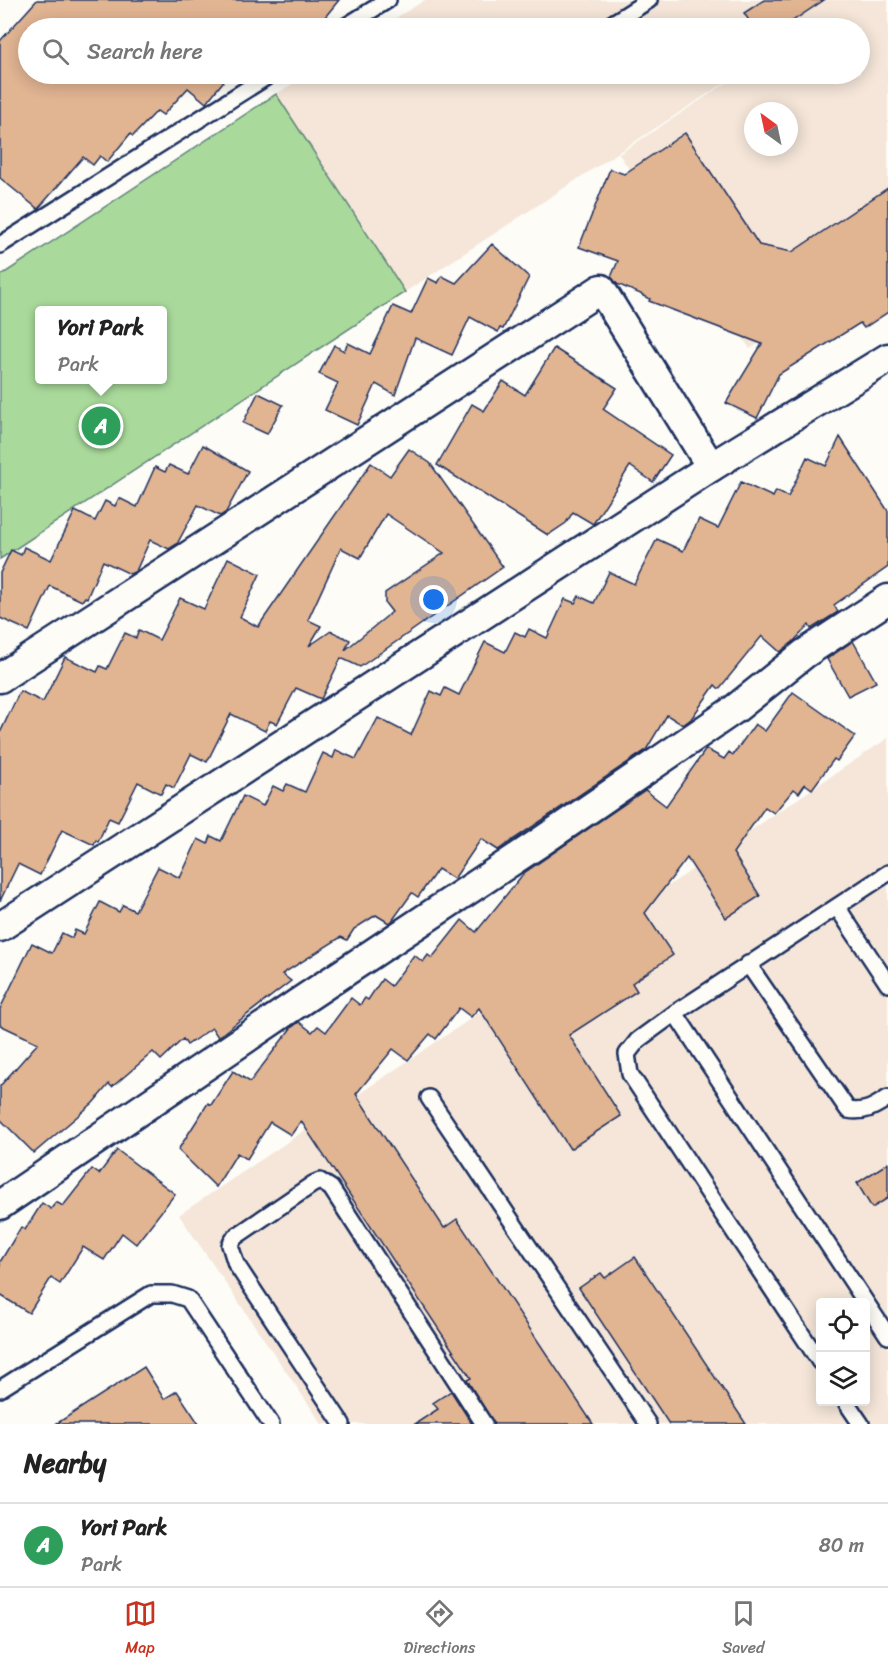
<!DOCTYPE html>
<style>
body{margin:0;font-family:Sriracha,sans-serif;background:#f6f6f6;color:#222}
.controls{position:absolute;right:18px;bottom:18px;display:grid;overflow:hidden;border-radius:6px;box-shadow:0 3px 15px #0003}
.controls button{width:54px;height:54px;display:grid;place-items:center;padding:0;border:0;border-bottom:2px solid #e0e0e0;background:#fff;color:#222;font:30px sans-serif}
.compass{position:absolute;left:744px;top:102px;width:54px;height:54px;border-radius:50%;background:#fff;box-shadow:0 3px 15px #0003;rotate:327deg}
.you{position:absolute;left:434px;top:600px;width:21px;height:21px;margin:-15px;border:4px solid #fff;border-radius:50%;background:#1a73e8;box-shadow:0 0 0 9px #1a73e833}
.badge{display:grid;place-items:center;width:39px;height:39px;border-radius:50%;background:#c8321e;color:#fff;font-size:20px;font-weight:700}
.pin{position:absolute;translate:-50% -50%;border:3px solid #fff;box-shadow:0 2px 6px #0006}
.popup{position:absolute;left:35px;top:306px;width:132px;height:78px;box-sizing:border-box;display:grid;place-content:center;border-radius:6px;background:#fff;filter:drop-shadow(0 2px 4px #0005);font-size:20px;white-space:nowrap;color:#767676}
.popup b{font-size:22px;color:#222}
.popup::after{content:'';position:absolute;left:50%;top:100%;margin-left:-12px;border:12px solid transparent;border-top-color:#fff}
.list{margin:0;padding:0;list-style:none}
h2{display:flex;justify-content:space-between;align-items:center;height:78px;margin:0;padding:0 24px;font-size:26px}
h2 small{font-size:20px;font-weight:400;color:#767676}
.list li{display:grid;grid-template-columns:39px 1fr auto;gap:18px;align-items:center;box-sizing:border-box;height:84px;padding:0 24px;border-top:2px solid #e0e0e0}
.list b{display:block;font-size:22px;white-space:nowrap}
.list p{margin:0;font-size:20px;white-space:nowrap;color:#767676}
.list em{font-size:20px;font-style:normal;color:#767676}
.icon{flex:none;width:33px;height:33px;fill:none;stroke:currentColor;stroke-width:2;stroke-linecap:round;stroke-linejoin:round}
.map{position:relative;flex:none;width:888px;height:1424px;overflow:hidden}
.search{position:absolute;background:#fff;box-shadow:0 3px 15px #0003;left:18px;right:18px;top:18px;height:66px;display:flex;align-items:center;gap:15px;box-sizing:border-box;padding:0 21px;border-radius:33px;color:#767676;font-size:22px}
.sheet{height:162px;background:#fff}
nav{display:flex;justify-content:space-around;align-items:center;box-sizing:border-box;height:84px;border-top:2px solid #e0e0e0;background:#fff;font-size:16px;color:#767676}
nav a{display:grid;justify-items:center;gap:3px}
nav .on{color:#c8321e}
.map>svg:first-child{display:block}
.built{fill:#f5e6d9;fill-rule:evenodd}
.green{fill:#a9da9b;stroke:#62847c;stroke-width:1.5;fill-rule:evenodd}
.building{fill:#e1b492;stroke:#1b2f5e;stroke-width:1.5;fill-rule:evenodd}
.lines{fill:none;stroke-linecap:round;stroke-linejoin:round}
.lane-casing{stroke:#1b2f5e;stroke-width:20}
.street-casing{stroke:#1b2f5e;stroke-width:33}
.lane{stroke:#fdfcf7;stroke-width:15}
.street{stroke:#fdfcf7;stroke-width:28}
</style>
<div class="map">
<svg width="888" height="1424" viewBox="0 0 888 1424">
<rect width="100%" height="100%" fill="#fdfcf7"/>
<filter id="ink" filterUnits="userSpaceOnUse"><feTurbulence type="fractalNoise" baseFrequency=".0167" numOctaves="2"/><feDisplacementMap in="SourceGraphic" scale="12" xChannelSelector="R" yChannelSelector="G"/><feConvolveMatrix kernelMatrix="1 2 1 2 8 2 1 2 1" color-interpolation-filters="sRGB"/></filter>
<g filter="url(#ink)">
<g class="built">
<path d="M 425,0 L 888,0 L 888,260 L 750,349 L 619,154 L 740,74 L 860,74 L 860,28 L 380,28 ZM 753,111 L 789,111 L 789,147 L 753,147 Z"/>
<polygon points="309,74 738,74 405,292 276,94"/>
<path d="M 888,738 L 888,1424 L 322,1424 L 179,1215 ZM 820,1302 L 866,1302 L 866,1402 L 820,1402 Z"/>
</g>
<path class="green" d="M 276,94 L 405,292 L 0,559 L 0,276 ZM 39,310 L 162,310 L 162,380 L 39,380 Z"/>
<g class="building">
<polygon points="37,0 339,0 316,28 28,28 28,74 222,74 227,77 206,103 188,88 163,115 157,111 133,136 130,134 107,162 100,156 93,165 83,157 38,209 0,178 0,41"/>
<polygon points="764,0 824,0 782,28 754,28 744,13"/>
<polygon points="685,133 759,245 792,252 888,188 888,312 864,328 860,323 779,374 757,418 726,403 762,344 649,301 650,299 643,296 643,295 617,284 611,277 618,261 579,247 610,169 624,174"/>
<polygon points="492,244 529,277 503,329 500,328 498,332 470,317 452,355 415,338 395,395 376,384 357,425 325,410 338,383 319,374 334,345 344,351 348,343 370,354 393,306 411,314 428,278 438,283 442,276 456,283"/>
<polygon points="554,348 617,388 603,409 671,455 653,482 630,466 593,524 573,512 566,523 548,535 437,465 472,404 484,411 503,381 525,395"/>
<polygon points="258,393 283,405 267,434 243,423"/>
<polygon points="840,437 888,511 888,567 834,605 838,612 811,629 809,625 793,642 780,652 762,636 719,689 715,685 691,719 683,725 667,715 646,750 498,850 481,839 454,879 438,869 418,897 412,893 392,921 389,923 376,915 354,929 347,940 341,937 282,974 291,981 218,1037 212,1028 187,1045 183,1039 161,1060 153,1052 112,1087 109,1084 93,1103 34,1153 0,1119 0,1086 38,1043 0,1025 0,1009 32,943 52,953 62,933 72,938 75,930 84,934 100,902 119,912 123,905 135,911 158,867 180,878 198,839 208,844 211,836 221,841 243,796 263,806 273,786 283,791 287,784 305,792 323,753 333,758 336,750 356,759 378,718 411,735 431,691 441,696 445,688 459,695 485,642 505,652 515,632 525,637 529,629 547,638 565,599 575,603 579,596 594,603 609,572 634,584 657,539 683,551 699,519 718,528 741,482 773,497 776,491 788,497 807,457 826,466"/>
<polygon points="203,445 248,471 226,512 220,516 198,505 177,544 169,549 150,540 136,571 130,574 103,561 87,598 85,597 82,601 50,586 29,631 0,618 0,573 11,550 21,555 24,547 51,560 75,511 95,521 105,501 115,506 119,498 137,507 155,467 165,472 169,465 188,474"/>
<path d="M 409,449 L 430,463 L 503,567 L 360,667 L 341,658 L 321,699 L 296,688 L 277,724 L 270,721 L 265,731 L 231,714 L 207,762 L 191,754 L 174,788 L 166,784 L 161,794 L 138,782 L 118,822 L 109,818 L 98,842 L 96,840 L 94,845 L 62,830 L 40,875 L 18,864 L 0,901 L 0,733 L 20,691 L 43,702 L 65,657 L 97,672 L 100,666 L 107,669 L 125,633 L 136,638 L 139,630 L 159,640 L 180,598 L 204,609 L 228,558 L 260,574 L 240,617 L 258,627 L 371,463 L 390,476 ZM 386,514 L 444,553 L 385,593 L 385,603 L 392,612 L 345,650 L 350,640 L 331,631 L 309,646 L 321,626 L 308,620 L 341,548 L 360,558 Z"/>
<polygon points="853,641 876,682 848,696 827,659"/>
<polygon points="793,692 855,736 837,761 834,759 812,789 805,784 799,793 794,789 774,813 765,807 733,853 760,896 726,918 687,858 645,913 673,955 632,983 637,991 569,1035 621,1116 570,1149 479,1008 471,1017 459,1008 436,1039 430,1034 408,1060 393,1049 356,1094 444,1228 457,1219 593,1424 494,1424 467,1380 471,1378 301,1121 291,1135 270,1122 247,1159 237,1153 216,1187 178,1150 208,1103 211,1105 233,1071 250,1082 291,1028 299,1022 312,1032 318,1026 326,1032 351,998 360,1005 365,998 368,1000 382,979 391,986 414,955 423,962 428,955 432,958 462,920 476,932 524,873 645,790 666,806 706,749 724,759 729,752 733,755 755,724 765,731"/>
<polygon points="117,1150 175,1194 136,1244 122,1233 104,1260 83,1247 60,1284 51,1278 29,1313 0,1295 0,1262 21,1227 25,1230 42,1203 51,1209 56,1202 63,1206 92,1169 99,1174"/>
<polygon points="888,1163 888,1198 872,1208 857,1183"/>
<polygon points="635,1257 746,1424 669,1424 579,1288 601,1273 605,1278"/>
<polygon points="144,1367 164,1399 177,1391 199,1424 56,1424"/>
<polygon points="451,1391 472,1424 415,1424 438,1409 433,1403"/>
</g>
<g class="lines">
<g class="lane-casing">
<g id="lane">
<polyline points="343,28 388,0"/>
<polyline points="605,28 649,0"/>
<polyline points="0,245 271,74"/>
<polyline points="837,907 888,984"/>
<path d="M 748,964 L 848,1110 C 865,1113 874,1107 888,1098"/>
<polyline points="675,1013 888,1336"/>
<polyline points="429,1098 648,1424"/>
<polyline points="820,1362 630,1074 627,1054 638,1040 675,1013 888,873"/>
<polyline points="0,1389 151,1294 172,1294 188,1299 271,1424"/>
<polyline points="846,1402 861,1424"/>
<polyline points="342,1424 236,1264 230,1245 235,1237 313,1184 320,1181 331,1188 484,1424"/>
</g>
</g>
<g class="street-casing">
<g id="street">
<polyline points="0,678 601,289 711,467"/>
<polyline points="0,927 711,467 888,358"/>
<polyline points="0,1205 298,1003 539,843 735,709 804,654 888,599"/>
</g>
</g>
<use href="#lane" class="lane"/>
<use href="#street" class="street"/>
</g>
</g>
</svg>
<div class="controls">
<button><svg class="icon" aria-label="locate" viewBox="0 0 24 24"><circle cx="12" cy="12" r="6"/><path d="M12 2v4M12 18v4M2 12h4M18 12h4"/></svg></button>
<button><svg class="icon" aria-label="layers" viewBox="0 0 24 24"><path d="M12 4l9 5-9 5-9-5zM3 14l9 5 9-5"/></svg></button>
</div>
<svg class="compass" viewBox="-18 -18 36 36"><path d="M0-13l5 13h-10z" fill="#e53935"/><path d="M0 13l5-13h-10z" fill="#767676"/></svg>
<div class="you"></div>
<div class="pin badge" style="left:101px;top:426px;background:#2e9e5b">A</div>
<div class="popup"><b>Yori Park</b>Park</div>
<div class="search"><svg class="icon" aria-label="search" viewBox="0 0 24 24"><circle cx="10" cy="10" r="6"/><path d="M15 15l6 6"/></svg>Search here</div>
</div>
<section class="sheet">
<h2>Nearby<small></small></h2>
<ul class="list">
<li><span class="badge" style="background:#2e9e5b">A</span><div><b>Yori Park</b><p>Park</p></div><em>80 m</em></li>
</ul>
</section>
<nav>
<a class="on"><svg class="icon" aria-label="map" viewBox="0 0 24 24"><path d="M3 6l6-2 6 2 6-2v14l-6 2-6-2-6 2zM9 4v14M15 6v14"/></svg>Map</a>
<a><svg class="icon" aria-label="directions" viewBox="0 0 24 24"><path d="M12 3l9 9-9 9-9-9zM9 14v-3h6M13 9l2 2-2 2"/></svg>Directions</a>
<a><svg class="icon" aria-label="saved" viewBox="0 0 24 24"><path d="M7 4h10v16l-5-4-5 4z"/></svg>Saved</a>
</nav>
